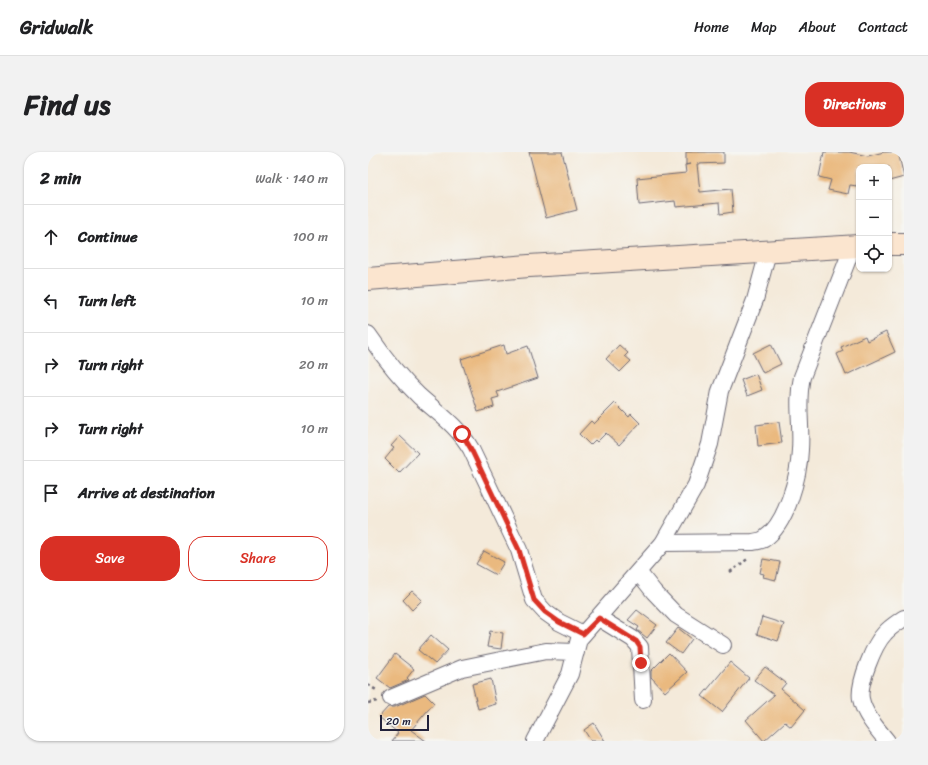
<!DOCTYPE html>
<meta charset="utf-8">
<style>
body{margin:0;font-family:Sriracha,sans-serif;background:#f2f2f2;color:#202124}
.controls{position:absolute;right:12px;top:12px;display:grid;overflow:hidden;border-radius:8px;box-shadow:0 1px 3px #0004}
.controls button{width:36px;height:36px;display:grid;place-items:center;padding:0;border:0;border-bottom:1px solid #e0e0e0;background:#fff;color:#202124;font:20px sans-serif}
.scale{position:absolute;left:12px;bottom:10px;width:49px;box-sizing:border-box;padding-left:4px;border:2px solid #22223b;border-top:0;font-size:11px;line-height:14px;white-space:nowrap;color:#22223b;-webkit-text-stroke:3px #f6f6f2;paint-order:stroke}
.stop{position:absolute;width:12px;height:12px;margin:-9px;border:3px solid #d93025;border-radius:50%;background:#fff}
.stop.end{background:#d93025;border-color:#fff;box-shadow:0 1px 4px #0008}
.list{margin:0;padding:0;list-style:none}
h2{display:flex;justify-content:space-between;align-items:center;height:52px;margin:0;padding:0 16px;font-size:17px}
h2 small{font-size:13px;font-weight:400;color:#757577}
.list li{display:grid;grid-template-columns:26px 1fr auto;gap:12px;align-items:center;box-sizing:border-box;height:64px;padding:0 16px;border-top:1px solid #e0e0e0}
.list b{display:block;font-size:15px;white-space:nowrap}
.list em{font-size:13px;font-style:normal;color:#757577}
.actions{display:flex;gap:8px;padding:12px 16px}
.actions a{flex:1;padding:9px 0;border:1px solid #d93025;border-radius:16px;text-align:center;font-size:14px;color:#d93025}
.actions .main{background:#d93025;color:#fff}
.icon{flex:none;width:22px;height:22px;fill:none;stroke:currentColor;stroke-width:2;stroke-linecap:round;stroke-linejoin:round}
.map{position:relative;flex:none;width:536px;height:589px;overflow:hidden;border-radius:16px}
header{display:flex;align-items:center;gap:24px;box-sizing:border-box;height:56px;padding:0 20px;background:#fff;border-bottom:1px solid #e0e0e0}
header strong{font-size:19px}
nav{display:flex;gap:22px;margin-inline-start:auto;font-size:14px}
.intro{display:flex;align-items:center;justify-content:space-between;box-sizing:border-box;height:96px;padding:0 24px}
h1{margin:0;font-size:28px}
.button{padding:10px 18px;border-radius:16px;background:#d93025;color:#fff;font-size:14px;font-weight:700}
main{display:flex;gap:24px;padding:0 24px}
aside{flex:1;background:#fff;border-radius:16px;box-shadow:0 1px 3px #0004}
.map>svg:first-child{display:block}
.building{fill:#eab97f}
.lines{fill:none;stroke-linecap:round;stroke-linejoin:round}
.minor-casing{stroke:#6c6873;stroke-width:18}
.secondary-casing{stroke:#6c6873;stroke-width:24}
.path{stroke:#6c6873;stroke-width:2.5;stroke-dasharray:3 3;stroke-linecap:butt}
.minor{stroke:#fff;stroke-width:16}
.secondary{stroke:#fbe5cf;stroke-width:22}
.route{stroke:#d93025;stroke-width:5}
</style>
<header>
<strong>Gridwalk</strong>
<nav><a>Home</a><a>Map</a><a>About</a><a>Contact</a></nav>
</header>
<div class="intro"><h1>Find us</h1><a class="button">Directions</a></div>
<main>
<aside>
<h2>2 min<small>Walk · 140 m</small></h2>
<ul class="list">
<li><svg class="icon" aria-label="ahead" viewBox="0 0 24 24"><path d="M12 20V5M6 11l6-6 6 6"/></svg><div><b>Continue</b></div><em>100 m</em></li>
<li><svg class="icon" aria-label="left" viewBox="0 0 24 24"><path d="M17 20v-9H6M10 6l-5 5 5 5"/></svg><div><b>Turn left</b></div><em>10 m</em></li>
<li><svg class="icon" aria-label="right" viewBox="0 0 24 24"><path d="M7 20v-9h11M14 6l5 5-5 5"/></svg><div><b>Turn right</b></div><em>20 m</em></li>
<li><svg class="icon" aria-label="right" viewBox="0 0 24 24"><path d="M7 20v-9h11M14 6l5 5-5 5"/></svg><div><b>Turn right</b></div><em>10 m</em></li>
<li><svg class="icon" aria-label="arrive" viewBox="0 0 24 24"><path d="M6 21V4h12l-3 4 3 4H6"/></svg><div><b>Arrive at destination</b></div></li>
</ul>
<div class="actions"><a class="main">Save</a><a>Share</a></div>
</aside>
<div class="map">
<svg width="536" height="589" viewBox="0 0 536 589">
<rect width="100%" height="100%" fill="#f6f6f2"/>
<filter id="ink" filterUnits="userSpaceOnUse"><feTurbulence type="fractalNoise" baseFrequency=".025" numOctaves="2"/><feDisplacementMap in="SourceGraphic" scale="8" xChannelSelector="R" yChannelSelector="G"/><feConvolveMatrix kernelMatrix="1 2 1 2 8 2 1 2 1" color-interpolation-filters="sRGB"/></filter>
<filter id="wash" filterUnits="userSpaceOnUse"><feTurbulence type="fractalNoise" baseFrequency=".012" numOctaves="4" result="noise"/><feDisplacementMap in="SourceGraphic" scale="16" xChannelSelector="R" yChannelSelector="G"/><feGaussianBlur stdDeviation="0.9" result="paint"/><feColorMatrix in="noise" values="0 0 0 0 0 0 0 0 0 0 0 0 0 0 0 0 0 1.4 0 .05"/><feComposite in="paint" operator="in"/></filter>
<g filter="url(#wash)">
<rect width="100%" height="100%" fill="#f4eada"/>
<g id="blocks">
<g class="building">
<polygon points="161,0 194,0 209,58 178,66"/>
<polygon points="318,0 356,0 356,11 329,12 332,40 363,37 365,60 352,62 351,51 308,55 307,49 271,53 269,26 318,21 317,13 322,12 318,13"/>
<polygon points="456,0 481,0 500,4 516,0 530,0 536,25 521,29 521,15 491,15 489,34 482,33 480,42 460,38 463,28 451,25"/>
<polygon points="518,180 527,200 478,223 469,202 475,199 473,195 497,184 499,189"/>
<polygon points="403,192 413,212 395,221 385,201"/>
<polygon points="136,193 138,202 160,194 170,226 129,240 131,245 124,247 126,255 110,260 93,207"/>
<polygon points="251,193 260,201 257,204 263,209 252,220 238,207"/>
<polygon points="388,222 394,238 379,244 373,228"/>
<polygon points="247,251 261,265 263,262 272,271 251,293 238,281 229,290 227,288 222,293 211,282 223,269 226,272"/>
<polygon points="411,270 414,291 390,294 388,273"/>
<polygon points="32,284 50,301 31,321 17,307 26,296 23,294"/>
<polygon points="116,399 136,410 128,423 108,412"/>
<polygon points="395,407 412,410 408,428 395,425 396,422 392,421"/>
<polygon points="44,439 54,448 44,458 35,448"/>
<polygon points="269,458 289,473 279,486 269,478 271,475 260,468"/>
<polygon points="394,465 416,472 410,489 389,482"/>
<polygon points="310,476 324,487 313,502 298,491"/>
<polygon points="122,479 135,481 133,497 119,495"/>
<polygon points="63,483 80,498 67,512 50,498"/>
<polygon points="301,501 319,520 297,540 283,525 283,519"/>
<polygon points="27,502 46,517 39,526 41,528 22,536 9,526"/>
<polygon points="362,510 381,526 354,560 334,544"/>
<polygon points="397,515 418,531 413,537 437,558 423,575 417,570 396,589 378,568 406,543 386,528"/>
<polygon points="123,527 128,552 110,557 104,532"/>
<polygon points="57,542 66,551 43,578 58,589 24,589 30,581 11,565 20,555 27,555"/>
<polygon points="226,571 237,589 223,589 216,578"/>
</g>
</g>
</g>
<g filter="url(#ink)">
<use href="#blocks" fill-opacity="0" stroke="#6c6873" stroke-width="1"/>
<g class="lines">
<g class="minor-casing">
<g id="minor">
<path d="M 0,182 C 15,204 31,225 51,244 C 71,262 89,273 103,297 L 151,398 L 166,448 L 177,460 L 191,470 L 215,482"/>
<path d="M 295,391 L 385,390 C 389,389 393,389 396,387 C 419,372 431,323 432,298 C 434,273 428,251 434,225 L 485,94"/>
<polyline points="271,421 286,440 308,463 355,493"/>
<polyline points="231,466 265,487 272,495 275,548"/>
<polyline points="23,546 94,516 178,499 208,500"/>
<polyline points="167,589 202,522 211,487 295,391 328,333 342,292 352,239 387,148 400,100"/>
<path d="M 519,589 C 509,577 496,562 493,547 C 490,532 506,492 517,481 C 522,475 529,471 536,466"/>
</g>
</g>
<g class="secondary-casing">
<g id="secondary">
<polyline points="521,92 536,92"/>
<polyline points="0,127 161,114 491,94"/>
</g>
</g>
<g class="path">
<polyline points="362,420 381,406"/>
<polyline points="0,533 10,539"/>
<polyline points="0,551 9,549"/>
</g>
<use href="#minor" class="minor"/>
<use href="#secondary" class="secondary"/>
</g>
</g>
<g class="lines" filter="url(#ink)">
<polyline class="route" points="94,282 103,297 151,398 166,448 177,460 191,470 215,482 231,466 268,489 272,495 273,511"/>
</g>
</svg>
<div class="controls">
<button>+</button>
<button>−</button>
<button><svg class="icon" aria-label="locate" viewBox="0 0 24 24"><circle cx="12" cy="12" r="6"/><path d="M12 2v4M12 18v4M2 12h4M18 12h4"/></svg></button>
</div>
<div class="scale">20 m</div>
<div class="stop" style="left:94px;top:282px"></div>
<div class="stop end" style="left:273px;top:511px"></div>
</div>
</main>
